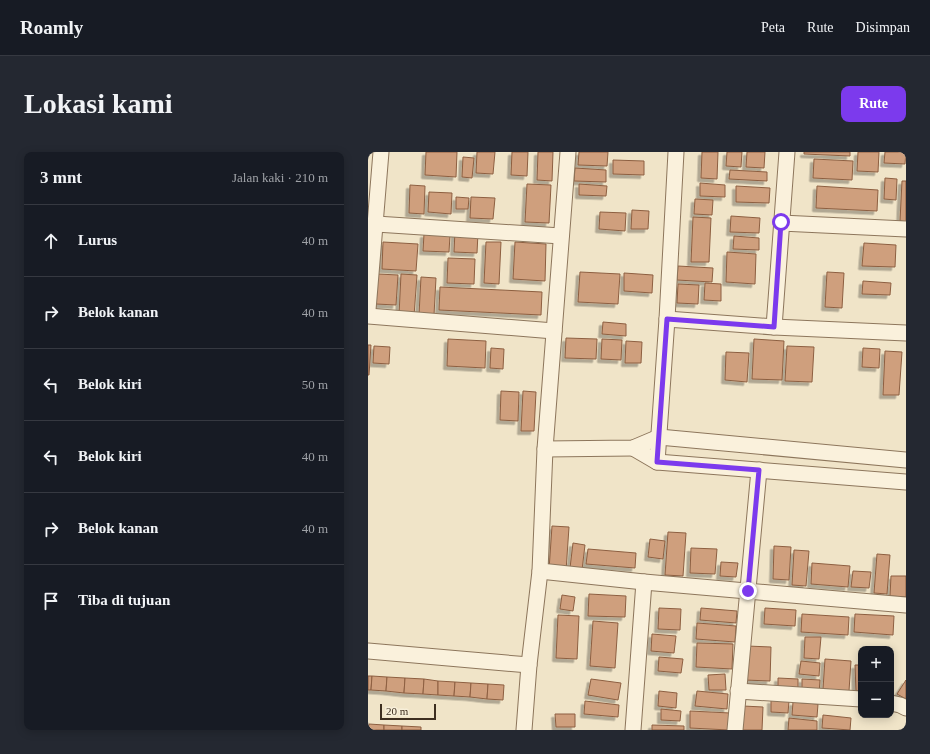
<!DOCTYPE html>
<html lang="id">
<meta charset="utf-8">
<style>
body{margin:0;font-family:Georgia,serif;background:#242831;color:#f1f3f6}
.controls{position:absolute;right:12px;bottom:12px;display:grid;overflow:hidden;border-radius:8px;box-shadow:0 2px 10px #0003}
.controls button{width:36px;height:36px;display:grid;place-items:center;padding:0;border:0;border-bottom:1px solid #363941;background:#171b24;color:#f1f3f6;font:20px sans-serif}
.scale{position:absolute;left:12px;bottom:10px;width:56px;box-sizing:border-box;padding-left:4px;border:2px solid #3d2e20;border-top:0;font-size:11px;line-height:14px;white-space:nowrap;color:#3d2e20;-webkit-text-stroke:3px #f7eed8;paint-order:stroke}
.stop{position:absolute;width:12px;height:12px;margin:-9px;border:3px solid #7c3aed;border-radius:50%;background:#fff}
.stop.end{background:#7c3aed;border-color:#fff;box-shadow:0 1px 4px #0008}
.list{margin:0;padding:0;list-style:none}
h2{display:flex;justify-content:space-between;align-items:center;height:52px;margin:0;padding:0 16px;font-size:17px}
h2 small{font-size:13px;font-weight:400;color:#9ea1a6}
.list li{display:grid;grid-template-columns:26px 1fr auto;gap:12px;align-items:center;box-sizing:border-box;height:72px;padding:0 16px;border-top:1px solid #363941}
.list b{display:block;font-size:15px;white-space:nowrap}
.list em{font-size:13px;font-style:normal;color:#9ea1a6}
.icon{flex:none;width:22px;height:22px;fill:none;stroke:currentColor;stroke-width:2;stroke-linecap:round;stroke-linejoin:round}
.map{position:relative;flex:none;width:538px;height:578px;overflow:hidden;border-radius:8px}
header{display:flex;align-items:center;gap:24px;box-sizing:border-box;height:56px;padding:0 20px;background:#171b24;border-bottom:1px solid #363941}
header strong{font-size:19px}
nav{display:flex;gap:22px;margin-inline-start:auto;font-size:14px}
.intro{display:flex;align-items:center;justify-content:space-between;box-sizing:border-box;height:96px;padding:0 24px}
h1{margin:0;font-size:28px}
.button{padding:10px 18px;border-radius:8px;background:#7c3aed;color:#fff;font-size:14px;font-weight:700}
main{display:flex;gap:24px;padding:0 24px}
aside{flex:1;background:#171b24;border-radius:8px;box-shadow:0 2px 10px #0003}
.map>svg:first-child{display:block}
.building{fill:#cf9f7d;stroke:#8d5f41;filter:url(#shadow)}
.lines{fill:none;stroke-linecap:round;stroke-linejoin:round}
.minor-casing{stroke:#8d765c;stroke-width:17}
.minor{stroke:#faf1dc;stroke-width:15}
.route{stroke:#7c3aed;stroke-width:5}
</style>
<header>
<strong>Roamly</strong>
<nav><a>Peta</a><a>Rute</a><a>Disimpan</a></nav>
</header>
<div class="intro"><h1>Lokasi kami</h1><a class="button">Rute</a></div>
<main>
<aside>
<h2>3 mnt<small>Jalan kaki · 210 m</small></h2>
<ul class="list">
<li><svg class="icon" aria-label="ahead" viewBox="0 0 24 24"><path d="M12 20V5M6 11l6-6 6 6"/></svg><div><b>Lurus</b></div><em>40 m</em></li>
<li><svg class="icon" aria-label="right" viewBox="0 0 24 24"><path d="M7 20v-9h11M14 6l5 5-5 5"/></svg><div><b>Belok kanan</b></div><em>40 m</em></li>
<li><svg class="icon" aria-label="left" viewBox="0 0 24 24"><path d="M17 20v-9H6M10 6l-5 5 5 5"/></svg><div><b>Belok kiri</b></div><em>50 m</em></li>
<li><svg class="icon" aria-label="left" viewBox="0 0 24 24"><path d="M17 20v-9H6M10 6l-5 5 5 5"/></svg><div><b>Belok kiri</b></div><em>40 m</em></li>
<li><svg class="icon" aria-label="right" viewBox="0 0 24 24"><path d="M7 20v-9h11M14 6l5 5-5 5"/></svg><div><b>Belok kanan</b></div><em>40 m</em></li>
<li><svg class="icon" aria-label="arrive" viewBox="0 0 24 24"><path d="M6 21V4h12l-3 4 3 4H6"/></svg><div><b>Tiba di tujuan</b></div></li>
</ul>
</aside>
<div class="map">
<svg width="538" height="578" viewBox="0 0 538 578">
<defs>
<filter id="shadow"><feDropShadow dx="-3.5" dy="3.5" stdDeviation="0" flood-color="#0004"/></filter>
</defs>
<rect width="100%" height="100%" fill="#f0e4c8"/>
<g class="building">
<polygon points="58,0 89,0 88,25 57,23"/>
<polygon points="109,0 127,0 125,22 108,21"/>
<polygon points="144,0 160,0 159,24 143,23"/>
<polygon points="170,0 185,0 184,29 169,28"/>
<polygon points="211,0 240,0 239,14 210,13"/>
<polygon points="334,0 350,0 349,27 333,26"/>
<polygon points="359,0 374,0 373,15 358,14"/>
<polygon points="379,0 397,0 396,16 378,15"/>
<polygon points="436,0 482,0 482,4 436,2"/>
<polygon points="490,0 511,0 510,20 489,19"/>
<polygon points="517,0 538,0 537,12 516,11"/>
<polygon points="95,5 106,6 104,26 94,25"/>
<polygon points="446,7 485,9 484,28 445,26"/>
<polygon points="245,8 276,9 276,23 245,22"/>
<polygon points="207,16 238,18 238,30 206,29"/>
<polygon points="362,18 399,20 399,29 361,27"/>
<polygon points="517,26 529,27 528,48 516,47"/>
<polygon points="534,29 538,29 538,70 532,69"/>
<polygon points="332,31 357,33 357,45 332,44"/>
<polygon points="159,32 183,33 181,71 157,70"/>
<polygon points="211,32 239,34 238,44 211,43"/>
<polygon points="42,33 57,34 56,62 41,61"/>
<polygon points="368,34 402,36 401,51 368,50"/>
<polygon points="449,34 510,38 509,59 448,56"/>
<polygon points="61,40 84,41 83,62 60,60"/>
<polygon points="88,45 101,46 100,57 88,57"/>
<polygon points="103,45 127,46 125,67 102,66"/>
<polygon points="327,47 345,48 344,63 326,62"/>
<polygon points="264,58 281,59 280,77 263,77"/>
<polygon points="232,60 258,61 257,79 231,77"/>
<polygon points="363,64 392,66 391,81 362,80"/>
<polygon points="325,65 343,66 341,110 323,110"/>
<polygon points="87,79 110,81 109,101 86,100"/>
<polygon points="56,82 82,83 81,100 55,99"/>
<polygon points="366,84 391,86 391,98 365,97"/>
<polygon points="15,90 50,92 48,119 14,117"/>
<polygon points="118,90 133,90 131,132 116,131"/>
<polygon points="147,90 178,92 177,129 145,127"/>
<polygon points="496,91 528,93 527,115 494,114"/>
<polygon points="359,100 388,102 387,132 358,130"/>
<polygon points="80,106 107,107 106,132 79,131"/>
<polygon points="310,114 345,116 344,130 309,128"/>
<polygon points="212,120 252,122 250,152 210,150"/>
<polygon points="459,120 476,121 474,156 457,155"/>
<polygon points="256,121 285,123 284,141 256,139"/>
<polygon points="10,122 30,123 28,153 8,152"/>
<polygon points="33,122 49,123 46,164 31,163"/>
<polygon points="53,125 68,126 66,163 51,163"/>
<polygon points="495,129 523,131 522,143 494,142"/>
<polygon points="337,131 353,132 353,149 336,148"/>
<polygon points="310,132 331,133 330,152 309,151"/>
<polygon points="72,135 174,140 173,163 71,158"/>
<polygon points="235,170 258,172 258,184 234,182"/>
<polygon points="198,186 229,187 228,207 197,206"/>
<polygon points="80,187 118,189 117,216 79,214"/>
<polygon points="234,187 254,188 253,208 233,207"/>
<polygon points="386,187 416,189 414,228 384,227"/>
<polygon points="258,189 274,190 273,211 257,211"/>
<polygon points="0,193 3,193 1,223 0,223"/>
<polygon points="6,194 22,195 21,212 5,211"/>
<polygon points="419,194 446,195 444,230 417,229"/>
<polygon points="123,196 136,197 135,217 122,216"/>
<polygon points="495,196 512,197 511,216 494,215"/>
<polygon points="517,199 534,200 531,243 515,243"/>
<polygon points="358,200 381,201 379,230 357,228"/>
<polygon points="133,239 151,240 150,269 132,268"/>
<polygon points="155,239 168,240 166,279 153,279"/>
<polygon points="184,374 201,375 198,419 181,418"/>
<polygon points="300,380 318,381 315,424 297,423"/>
<polygon points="282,387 297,389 295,407 280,405"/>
<polygon points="205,391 217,393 214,418 202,416"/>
<polygon points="406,394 423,395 421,428 405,427"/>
<polygon points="323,396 349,397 347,422 322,421"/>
<polygon points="220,397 268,401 267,416 218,412"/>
<polygon points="426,398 441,399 438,434 424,433"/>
<polygon points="509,402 522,403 519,442 506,441"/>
<polygon points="353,410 370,411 368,425 352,424"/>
<polygon points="444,411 482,414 480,435 443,432"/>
<polygon points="485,419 503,420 501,436 483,435"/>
<polygon points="523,424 538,424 538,445 522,444"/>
<polygon points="221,442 258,444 257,465 220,464"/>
<polygon points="194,443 207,445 205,459 192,457"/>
<polygon points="291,456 313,457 312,478 290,477"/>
<polygon points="333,456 369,459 368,471 332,468"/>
<polygon points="397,456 428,458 427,474 396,472"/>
<polygon points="434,462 481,465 480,483 433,480"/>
<polygon points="487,462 526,464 525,483 486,480"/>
<polygon points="190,463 211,464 209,507 188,506"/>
<polygon points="225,469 250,471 247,516 222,514"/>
<polygon points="329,471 368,474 367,490 328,487"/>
<polygon points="284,482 308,484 306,501 283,499"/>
<polygon points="437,485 453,485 451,507 436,506"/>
<polygon points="329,491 365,492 364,517 328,515"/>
<polygon points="379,494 403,495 402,529 377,528"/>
<polygon points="291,505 315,507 313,521 290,519"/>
<polygon points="457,507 483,509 481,539 455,537"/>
<polygon points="433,509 452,511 451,524 431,522"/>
<polygon points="487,513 493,513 493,539 488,539"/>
<polygon points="357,522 358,538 341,538 340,523"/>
<polygon points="0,524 4,524 3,538 0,538"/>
<polygon points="4,524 19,525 18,539 3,538"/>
<polygon points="19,525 37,526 36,541 18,539"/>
<polygon points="37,526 56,527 55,542 36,541"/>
<polygon points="410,526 430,527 430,540 410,538"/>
<polygon points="56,527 70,529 70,543 55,542"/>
<polygon points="223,527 253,531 250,548 220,543"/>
<polygon points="434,527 452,528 451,542 434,541"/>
<polygon points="538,528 538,547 529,542"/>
<polygon points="70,529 87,530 86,544 70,543"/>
<polygon points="87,530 103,531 102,545 86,544"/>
<polygon points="103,531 120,532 119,547 102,545"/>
<polygon points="120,532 136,533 135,548 119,547"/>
<polygon points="291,539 309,541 308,556 290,554"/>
<polygon points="329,539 360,542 359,557 327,554"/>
<polygon points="403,548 421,549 420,561 403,560"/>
<polygon points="217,549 251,553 250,565 216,562"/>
<polygon points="425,550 450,552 449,565 424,563"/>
<polygon points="375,554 395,555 394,578 374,578"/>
<polygon points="293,557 313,559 312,569 293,568"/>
<polygon points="322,559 362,561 361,578 322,576"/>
<polygon points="187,562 207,562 207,575 188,575"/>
<polygon points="455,563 483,566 482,578 454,576"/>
<polygon points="421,566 449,569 449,578 420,578"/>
<polygon points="1,572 16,573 16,578 0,578"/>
<polygon points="16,573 34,574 34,578 16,578"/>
<polygon points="284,573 316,574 316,578 284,578"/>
<polygon points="34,574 53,575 53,578 34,578"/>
</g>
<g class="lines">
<g class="minor-casing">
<g id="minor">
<polyline points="413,71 538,77"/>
<polyline points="8,72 193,84"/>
<polyline points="0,158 13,0"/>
<polyline points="0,164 186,179"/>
<polyline points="299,167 406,175 538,181"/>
<polyline points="406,175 419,0"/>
<polyline points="265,296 289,310 538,330"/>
<polyline points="177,297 265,296 291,285 538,308"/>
<polyline points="289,310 299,167 308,0"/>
<polyline points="172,419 276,430 538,453"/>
<polyline points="0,499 161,513"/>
<polyline points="370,539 493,547"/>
<polyline points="523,551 532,553 538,556"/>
<polyline points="156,578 161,513 172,419 177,297 200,0"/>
<polyline points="265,578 276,430"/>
<polyline points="367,578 391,318"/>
</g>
</g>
<use href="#minor" class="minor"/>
</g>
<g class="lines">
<polyline class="route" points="380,439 391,318 289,310 299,167 406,175 413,70"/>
</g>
</svg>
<div class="controls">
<button>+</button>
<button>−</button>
</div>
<div class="scale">20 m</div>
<div class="stop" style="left:413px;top:70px"></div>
<div class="stop end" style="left:380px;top:439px"></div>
</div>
</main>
